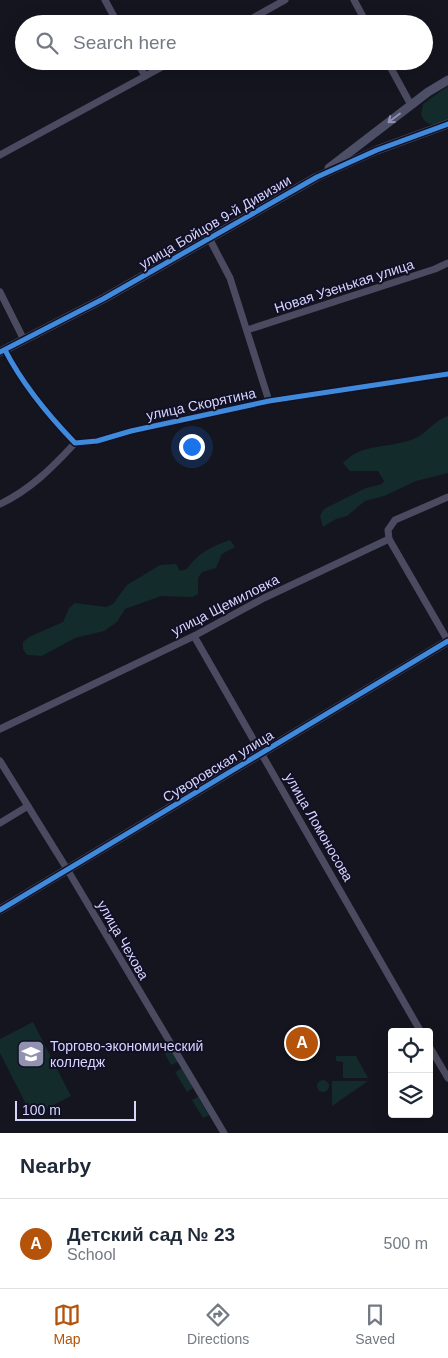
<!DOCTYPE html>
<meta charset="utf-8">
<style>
body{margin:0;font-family:Arial,sans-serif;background:#f2f2f3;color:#1f2937}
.controls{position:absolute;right:15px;bottom:15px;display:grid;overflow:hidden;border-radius:5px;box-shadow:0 5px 20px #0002}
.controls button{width:45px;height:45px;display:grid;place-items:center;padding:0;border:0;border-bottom:1px solid #e0e1e3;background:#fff;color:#1f2937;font:25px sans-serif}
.scale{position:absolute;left:15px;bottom:12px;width:121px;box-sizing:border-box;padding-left:5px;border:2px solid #d5d5fe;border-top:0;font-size:14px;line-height:18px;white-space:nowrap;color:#d5d5fe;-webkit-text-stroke:4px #111025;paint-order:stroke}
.you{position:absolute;left:191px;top:446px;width:18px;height:18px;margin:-12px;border:4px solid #fff;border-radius:50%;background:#1a73e8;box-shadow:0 0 0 8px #1a73e833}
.badge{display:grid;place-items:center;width:32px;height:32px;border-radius:50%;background:#b45309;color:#fff;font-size:16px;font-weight:700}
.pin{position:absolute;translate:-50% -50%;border:2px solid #fff;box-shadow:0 1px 5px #0006}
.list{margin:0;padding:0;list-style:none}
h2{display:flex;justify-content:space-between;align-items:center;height:65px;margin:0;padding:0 20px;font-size:21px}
h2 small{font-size:16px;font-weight:400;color:#747a83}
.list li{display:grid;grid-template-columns:32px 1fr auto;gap:15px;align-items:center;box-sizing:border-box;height:90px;padding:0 20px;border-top:1px solid #e0e1e3}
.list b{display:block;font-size:19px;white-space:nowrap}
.list p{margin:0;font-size:16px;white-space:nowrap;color:#747a83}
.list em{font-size:16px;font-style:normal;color:#747a83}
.icon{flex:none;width:28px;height:28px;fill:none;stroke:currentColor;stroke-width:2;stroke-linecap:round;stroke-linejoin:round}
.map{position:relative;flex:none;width:448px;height:1133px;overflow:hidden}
.search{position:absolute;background:#fff;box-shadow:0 5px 20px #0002;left:15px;right:15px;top:15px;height:55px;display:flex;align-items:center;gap:12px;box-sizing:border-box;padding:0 18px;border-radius:28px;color:#747a83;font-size:19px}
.sheet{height:155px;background:#fff}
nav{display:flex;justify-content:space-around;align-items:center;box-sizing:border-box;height:70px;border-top:1px solid #e0e1e3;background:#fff;font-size:14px;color:#747a83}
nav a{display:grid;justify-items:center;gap:2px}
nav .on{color:#b45309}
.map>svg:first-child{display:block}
.green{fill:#132b2a}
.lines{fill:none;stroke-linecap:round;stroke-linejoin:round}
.street{stroke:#4a4b60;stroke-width:7}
.secondary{stroke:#4c4f66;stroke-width:9}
.cycleway-casing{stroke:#111025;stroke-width:8}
.cycleway{stroke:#408adc;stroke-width:5}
.oneway{stroke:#9092b2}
.labels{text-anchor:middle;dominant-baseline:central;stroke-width:4;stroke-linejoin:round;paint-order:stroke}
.street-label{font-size:14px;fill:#d5d5fe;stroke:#111025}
.poi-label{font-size:14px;fill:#d5d5fe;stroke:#111025;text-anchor:start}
</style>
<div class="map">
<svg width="448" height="1133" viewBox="0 0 448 1133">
<rect width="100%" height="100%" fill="#151520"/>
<g class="green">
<path d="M 448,86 L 448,122 C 436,125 427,128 421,115 L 423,104 Z"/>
<path d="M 448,416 L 448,473 L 416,481 L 384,496 L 365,501 L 347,516 L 336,519 L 323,527 L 320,516 L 324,509 L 366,488 L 382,484 L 384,481 L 378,471 L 350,471 L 343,463 C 362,442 392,449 416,438 C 428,432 435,420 448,416 Z"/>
<path d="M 230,540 L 235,547 L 222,554 L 216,568 L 202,572 L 198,578 L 198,594 L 192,597 L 161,596 L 125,609 L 117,622 L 104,631 L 75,638 L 42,656 L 27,655 L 23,649 L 23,642 L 29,637 L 63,622 L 69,608 L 75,603 L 106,607 L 113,604 L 127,585 L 160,565 L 176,564 L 180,571 L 187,569 C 199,552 211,547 230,540 Z"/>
<polygon points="33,1022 71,1096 32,1116 0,1053 0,1039"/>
<polygon points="170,1049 178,1062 171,1065 164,1052"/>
<polygon points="336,1056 356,1056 368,1078 343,1078 343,1062 336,1061"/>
<polygon points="182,1068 193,1088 187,1092 175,1072"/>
<circle cx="323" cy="1086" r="6"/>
<polygon points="332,1081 368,1081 332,1106"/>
<polygon points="198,1097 209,1115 203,1118 192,1100"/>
</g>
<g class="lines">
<g class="street">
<polyline points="105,0 118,24"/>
<polyline points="354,0 367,24"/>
<polyline points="242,24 285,0"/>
<polyline points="137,61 145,76"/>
<polyline points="387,61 411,105"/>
<polyline points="0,155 173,61"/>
<polyline points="209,238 230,278 269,401"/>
<polyline points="0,292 24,340"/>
<polyline points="247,330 435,269 448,263"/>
<path d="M 5,350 C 23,385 47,414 75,443 L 97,441 L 131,431 L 269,401 L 448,374"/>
<path d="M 0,504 C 30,490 53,467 75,443"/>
<polyline points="194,636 421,1032"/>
<polyline points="448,641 389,539 388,530 395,520 448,497"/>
<polyline points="0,729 194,636 264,598 389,539"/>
<polyline points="0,761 67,869 224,1133"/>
<polyline points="0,823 28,806"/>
<polyline points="429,1046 448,1078"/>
</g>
<g class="secondary">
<polyline points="329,168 428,92 448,80"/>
<polyline points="0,352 103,299 317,177 377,150 448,124"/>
<polyline points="0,910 448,641"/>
</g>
<g class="cycleway-casing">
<g id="cycleway">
<path d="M 5,350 C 23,385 47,414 75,443 L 97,441 L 131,431 L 269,401 L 448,374"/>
<polyline points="0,352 103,299 317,177 377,150 448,124"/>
<polyline points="0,910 448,641"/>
</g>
</g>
<use href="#cycleway" class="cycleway"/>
</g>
<defs><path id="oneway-shaft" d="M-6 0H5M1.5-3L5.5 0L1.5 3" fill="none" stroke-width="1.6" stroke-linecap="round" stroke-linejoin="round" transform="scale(1.25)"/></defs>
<use class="oneway" href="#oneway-shaft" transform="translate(394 118) rotate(143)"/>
<defs>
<g id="university-square" transform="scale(1.4375)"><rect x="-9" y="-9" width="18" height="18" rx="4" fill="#9292b0" stroke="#111025"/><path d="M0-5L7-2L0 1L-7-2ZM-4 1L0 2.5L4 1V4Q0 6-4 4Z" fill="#fff"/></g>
</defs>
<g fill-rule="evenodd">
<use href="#university-square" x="31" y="1054"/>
</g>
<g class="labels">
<g class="street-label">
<text transform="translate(215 222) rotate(-30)">улица Бойцов 9-й Дивизии</text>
<text transform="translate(344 286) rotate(-18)">Новая Узенькая улица</text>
<text transform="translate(201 404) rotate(-12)">улица Скорятина</text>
<text transform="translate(225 605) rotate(-27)">улица Щемиловка</text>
<text transform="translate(218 766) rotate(-31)">Суворовская улица</text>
<text transform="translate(319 827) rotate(60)">улица Ломоносова</text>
<text transform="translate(123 940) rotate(60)">улица Чехова</text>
</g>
<g class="poi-label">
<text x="50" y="1046">Торгово-экономический<tspan x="50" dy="16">колледж</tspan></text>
</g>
</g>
</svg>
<div class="controls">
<button><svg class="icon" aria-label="locate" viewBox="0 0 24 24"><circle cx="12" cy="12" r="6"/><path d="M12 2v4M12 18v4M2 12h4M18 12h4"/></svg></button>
<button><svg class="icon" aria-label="layers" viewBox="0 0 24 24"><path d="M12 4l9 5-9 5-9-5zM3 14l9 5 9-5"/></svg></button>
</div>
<div class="scale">100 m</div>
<div class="you"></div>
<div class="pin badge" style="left:302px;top:1043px">A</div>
<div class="search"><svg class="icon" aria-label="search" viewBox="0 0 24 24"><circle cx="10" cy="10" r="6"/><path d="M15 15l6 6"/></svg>Search here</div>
</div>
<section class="sheet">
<h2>Nearby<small></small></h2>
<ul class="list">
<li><span class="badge">A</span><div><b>Детский сад № 23</b><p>School</p></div><em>500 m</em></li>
</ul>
</section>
<nav>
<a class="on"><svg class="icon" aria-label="map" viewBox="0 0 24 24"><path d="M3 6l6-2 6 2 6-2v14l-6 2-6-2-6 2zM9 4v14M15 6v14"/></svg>Map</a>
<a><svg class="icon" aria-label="directions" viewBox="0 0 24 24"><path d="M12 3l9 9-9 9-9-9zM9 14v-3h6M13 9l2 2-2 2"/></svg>Directions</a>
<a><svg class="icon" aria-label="saved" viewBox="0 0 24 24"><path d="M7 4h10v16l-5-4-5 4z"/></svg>Saved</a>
</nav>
